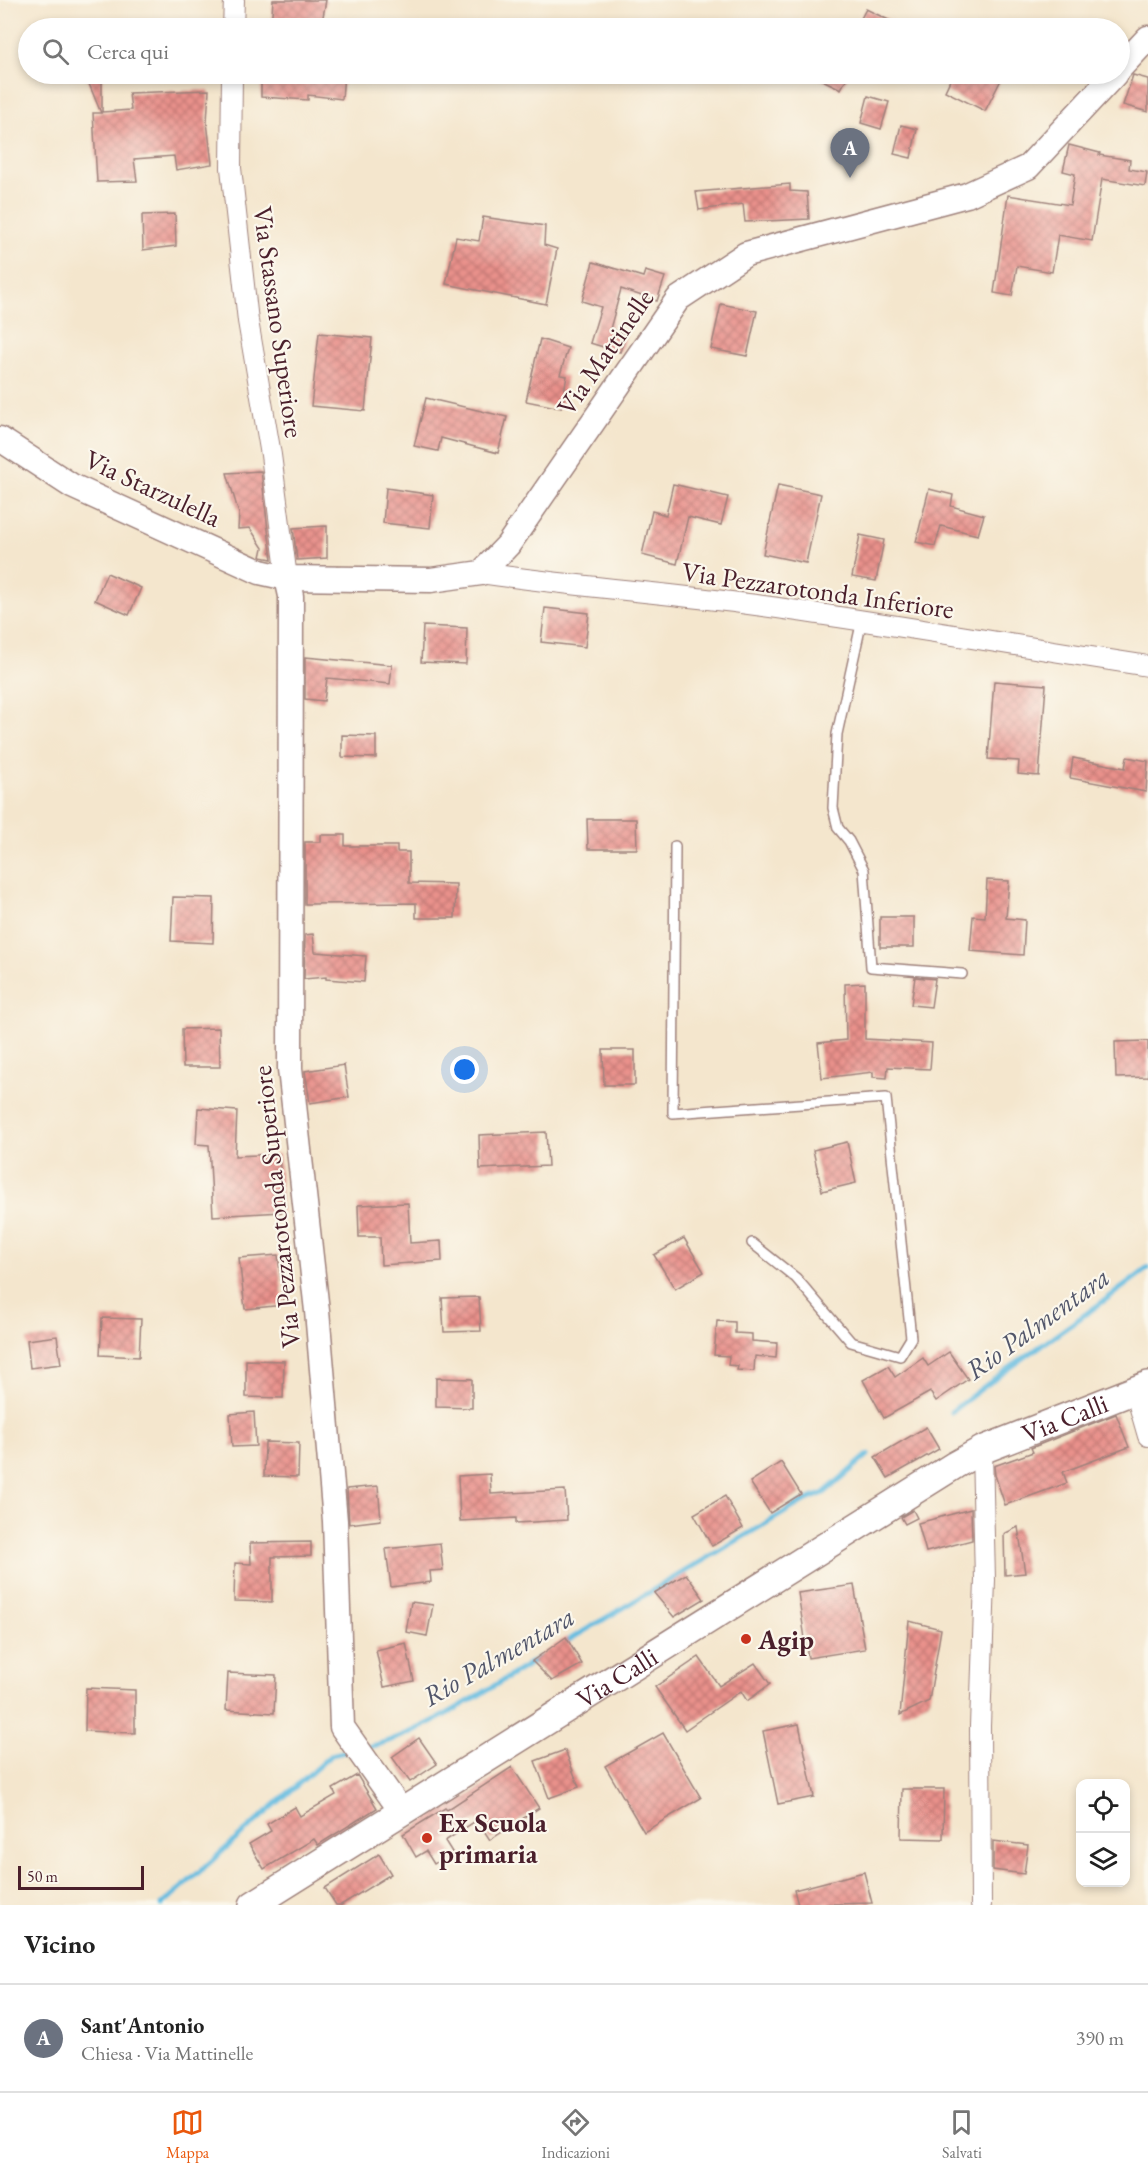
<!DOCTYPE html>
<html lang="it">
<meta charset="utf-8">
<style>
body{margin:0;font-family:"EB Garamond",serif;background:#f2f2f2;color:#222}
.controls{position:absolute;right:18px;bottom:18px;display:grid;overflow:hidden;border-radius:12px;box-shadow:0 3px 9px #0003}
.controls button{width:54px;height:54px;display:grid;place-items:center;padding:0;border:0;border-bottom:2px solid #e0e0e0;background:#fff;color:#222;font:30px sans-serif}
.scale{position:absolute;left:18px;bottom:15px;width:126px;box-sizing:border-box;padding-left:6px;border:3px solid #4a1f2b;border-top:0;font-size:16px;line-height:21px;white-space:nowrap;color:#4a1f2b;-webkit-text-stroke:4px #fbf7ec;paint-order:stroke}
.you{position:absolute;left:465px;top:1070px;width:21px;height:21px;margin:-15px;border:4px solid #fff;border-radius:50%;background:#1a73e8;box-shadow:0 0 0 9px #1a73e833}
.badge{display:grid;place-items:center;width:39px;height:39px;border-radius:50%;background:#ea580c;color:#fff;font-size:20px;font-weight:700}
.pin{position:absolute;translate:-50% -50px;filter:drop-shadow(0 2px 3px #0008)}
.pin::after{content:'';position:absolute;top:32px;width:21px;height:18px;background:inherit;clip-path:polygon(0 0,100% 0,50% 100%)}
.list{margin:0;padding:0;list-style:none}
h2{display:flex;justify-content:space-between;align-items:center;height:78px;margin:0;padding:0 24px;font-size:26px}
h2 small{font-size:20px;font-weight:400;color:#767676}
.list li{display:grid;grid-template-columns:39px 1fr auto;gap:18px;align-items:center;box-sizing:border-box;height:108px;padding:0 24px;border-top:2px solid #e0e0e0}
.list b{display:block;font-size:22px;white-space:nowrap}
.list p{margin:0;font-size:20px;white-space:nowrap;color:#767676}
.list em{font-size:20px;font-style:normal;color:#767676}
.icon{flex:none;width:33px;height:33px;fill:none;stroke:currentColor;stroke-width:2;stroke-linecap:round;stroke-linejoin:round}
.map{position:relative;flex:none;width:1148px;height:1905px;overflow:hidden}
.search{position:absolute;background:#fff;box-shadow:0 3px 9px #0003;left:18px;right:18px;top:18px;height:66px;display:flex;align-items:center;gap:15px;box-sizing:border-box;padding:0 21px;border-radius:33px;color:#767676;font-size:22px}
.sheet{height:186px;background:#fff}
nav{display:flex;justify-content:space-around;align-items:center;box-sizing:border-box;height:84px;border-top:2px solid #e0e0e0;background:#fff;font-size:16px;color:#767676}
nav a{display:grid;justify-items:center;gap:3px}
nav .on{color:#ea580c}
.map>svg:first-child{display:block}
.lines{fill:none;stroke-linecap:round;stroke-linejoin:round}
.stream{stroke:#62bbe0;stroke-width:5}
.building{fill:url(#building-cross-hatch)}
.service-casing{stroke:#9f827c;stroke-width:12}
.minor-casing{stroke:#9f827c;stroke-width:22}
.tertiary-casing{stroke:#9f827c;stroke-width:27}
.secondary-casing{stroke:#9f827c;stroke-width:30}
.service{stroke:#fff;stroke-width:9}
.minor{stroke:#fff;stroke-width:20}
.tertiary{stroke:#fff;stroke-width:24}
.secondary{stroke:#fff;stroke-width:27}
.poi-dot{fill:#c8321e;stroke:#fbf7ec;stroke-width:2}
.labels{text-anchor:middle;dominant-baseline:central;stroke-width:4.5;stroke-linejoin:round;paint-order:stroke}
.street-label{font-size:27px;fill:#4a1f2b;stroke:#fbf7ec}
.poi-label{font-size:27px;font-weight:bold;fill:#4a1f2b;stroke:#fbf7ec;text-anchor:start}
.water-label{font-size:28px;font-style:italic;fill:#52566a;stroke:#fbf7ec}
</style>
<div class="map">
<svg width="1148" height="1905" viewBox="0 0 1148 1905">
<defs>
<pattern id="building-cross-hatch" width="8" height="8" patternUnits="userSpaceOnUse" patternTransform="scale(1.5)"><rect width="8" height="8" fill="#e9918b"/><path d="M0 0l8 8M0 8l8-8" fill="none" stroke="#bf7672"/></pattern>
</defs>
<rect width="100%" height="100%" fill="#fbf7ec"/>
<filter id="ink" filterUnits="userSpaceOnUse"><feTurbulence type="fractalNoise" baseFrequency=".0167" numOctaves="2"/><feDisplacementMap in="SourceGraphic" scale="12" xChannelSelector="R" yChannelSelector="G"/><feConvolveMatrix kernelMatrix="1 2 1 2 8 2 1 2 1" color-interpolation-filters="sRGB"/></filter>
<filter id="wash" filterUnits="userSpaceOnUse"><feTurbulence type="fractalNoise" baseFrequency=".008" numOctaves="4" result="noise"/><feDisplacementMap in="SourceGraphic" scale="24" xChannelSelector="R" yChannelSelector="G"/><feGaussianBlur stdDeviation="1.35" result="paint"/><feColorMatrix in="noise" values="0 0 0 0 0 0 0 0 0 0 0 0 0 0 0 0 0 1.4 0 .05"/><feComposite in="paint" operator="in"/></filter>
<g filter="url(#wash)">
<rect width="100%" height="100%" fill="#f4e6cd"/>
<g class="lines">
<g class="stream">
<path d="M 951,1412 C 1015,1361 1084,1318 1148,1268"/>
<polyline points="562,1644 802,1502 824,1493 868,1455"/>
<path d="M 364,1748 C 419,1737 490,1688 539,1658"/>
<polyline points="162,1905 331,1755 352,1750"/>
</g>
</g>
<g id="blocks">
<g class="building">
<polygon points="273,0 326,0 321,28 271,28"/>
<polygon points="866,9 905,28 856,28"/>
<polygon points="85,74 102,74 102,112 131,110 129,93 209,90 207,122 212,164 176,170 174,156 134,159 137,181 97,182 93,113 101,113"/>
<polygon points="261,74 344,74 342,99 308,95 308,100 261,97"/>
<polygon points="810,74 849,74 841,89"/>
<polygon points="953,74 1004,74 985,111 945,91"/>
<polygon points="1133,75 1148,79 1148,112 1123,105"/>
<polygon points="868,96 889,102 881,129 861,123"/>
<polygon points="901,125 917,129 911,158 894,154"/>
<polygon points="1069,145 1100,153 1099,155 1130,160 1129,169 1147,172 1145,186 1102,179 1092,241 1058,235 1052,272 1017,266 1012,296 994,293 1008,195 1070,205 1075,174 1063,171"/>
<polygon points="790,184 790,191 807,192 809,219 745,222 743,204 699,210 696,192"/>
<polygon points="175,214 176,246 143,250 142,215"/>
<polygon points="483,217 545,226 544,245 557,249 546,304 446,284 456,237 479,241"/>
<polygon points="593,262 643,277 645,271 665,277 657,301 621,289 610,329 626,334 620,352 590,343 601,307 582,301"/>
<polygon points="721,304 757,311 747,356 711,349"/>
<polygon points="319,333 372,338 365,411 311,406"/>
<polygon points="540,339 568,348 560,375 567,376 561,408 526,401"/>
<polygon points="426,398 507,417 498,453 441,438 438,451 414,446"/>
<polygon points="261,471 268,530 272,559 261,557 263,548 250,528 238,529 239,514 227,473"/>
<polygon points="673,484 728,497 721,525 688,517 677,564 642,555 652,511 666,515"/>
<polygon points="778,485 821,494 806,563 763,554"/>
<polygon points="386,488 433,495 430,528 383,523"/>
<polygon points="929,489 953,495 951,506 984,515 978,535 941,526 935,546 916,542"/>
<polygon points="327,526 327,558 297,560 293,528"/>
<polygon points="860,535 884,540 876,581 852,577"/>
<polygon points="107,573 141,588 129,615 95,600"/>
<polygon points="545,608 589,613 585,647 541,642"/>
<polygon points="423,626 467,628 466,664 421,662"/>
<polygon points="305,657 392,665 390,684 327,678 324,701 305,699"/>
<polygon points="994,681 1046,685 1039,776 1018,774 1019,761 988,759"/>
<polygon points="342,735 376,736 376,758 342,757"/>
<polygon points="1127,757 1148,761 1146,792 1070,778 1073,758 1125,768"/>
<polygon points="587,819 636,819 637,849 588,849"/>
<polygon points="321,835 345,835 345,846 397,846 397,852 409,852 409,883 456,884 455,918 416,918 416,903 305,904 305,842 321,842"/>
<polygon points="987,880 1009,881 1006,918 1025,920 1023,955 970,951 973,916 985,917"/>
<polygon points="173,897 214,898 213,943 171,941"/>
<rect x="880" y="917" width="34" height="30"/>
<polygon points="313,934 315,952 366,956 364,982 326,979 326,977 304,979 305,935"/>
<polygon points="915,977 935,979 931,1007 911,1005"/>
<polygon points="865,983 865,1039 932,1043 930,1069 888,1067 887,1078 873,1077 873,1072 822,1078 818,1043 846,1040 845,984"/>
<polygon points="219,1028 220,1067 183,1067 182,1029"/>
<polygon points="1148,1041 1148,1077 1116,1078 1115,1042"/>
<polygon points="603,1050 635,1050 635,1085 604,1085"/>
<polygon points="344,1065 349,1097 310,1103 305,1071"/>
<polygon points="198,1108 237,1111 235,1156 279,1154 282,1212 213,1216 209,1145 196,1144"/>
<polygon points="546,1132 548,1166 480,1169 479,1135"/>
<polygon points="847,1142 856,1183 822,1191 813,1150"/>
<polygon points="408,1203 410,1243 441,1241 442,1261 381,1265 380,1237 359,1237 358,1205"/>
<polygon points="684,1238 704,1272 675,1289 654,1255"/>
<polygon points="278,1255 284,1305 245,1309 239,1258"/>
<polygon points="479,1297 481,1331 444,1332 442,1298"/>
<polygon points="102,1318 141,1319 139,1357 100,1355"/>
<polygon points="717,1321 735,1322 735,1333 752,1334 752,1341 777,1343 776,1358 755,1356 754,1371 737,1370 738,1366 728,1365 729,1356 714,1355"/>
<polygon points="57,1336 61,1364 30,1368 27,1340"/>
<polygon points="949,1352 968,1379 936,1401 930,1392 884,1418 863,1380 888,1366 895,1377 923,1358 928,1366"/>
<polygon points="246,1360 284,1361 283,1398 246,1397"/>
<polygon points="436,1378 472,1379 472,1408 436,1407"/>
<polygon points="254,1412 256,1446 232,1447 230,1414"/>
<polygon points="1116,1414 1129,1447 1063,1472 1067,1483 1005,1505 995,1475 994,1466 1033,1452 1031,1448"/>
<polygon points="926,1427 939,1449 888,1478 875,1457"/>
<polygon points="265,1442 299,1443 298,1477 264,1476"/>
<polygon points="781,1462 801,1494 770,1513 750,1482"/>
<polygon points="490,1474 491,1494 565,1490 567,1520 516,1523 516,1518 460,1521 458,1476"/>
<polygon points="378,1486 381,1520 349,1524 347,1489"/>
<polygon points="725,1496 743,1528 712,1546 694,1514"/>
<polygon points="971,1509 972,1540 926,1552 918,1523"/>
<polygon points="913,1510 917,1518 905,1524 901,1517"/>
<polygon points="1018,1527 1025,1573 1005,1575 1004,1534"/>
<polygon points="311,1542 311,1556 272,1557 272,1602 234,1601 235,1563 251,1564 250,1543"/>
<polygon points="440,1543 443,1570 430,1571 431,1582 391,1587 386,1549"/>
<polygon points="686,1574 704,1599 674,1617 654,1593"/>
<polygon points="854,1585 865,1649 808,1658 798,1593"/>
<polygon points="411,1602 433,1605 427,1636 406,1632"/>
<polygon points="909,1621 941,1629 929,1701 900,1715"/>
<polygon points="566,1637 582,1664 552,1681 532,1661"/>
<polygon points="406,1643 414,1681 384,1687 376,1650"/>
<polygon points="699,1657 719,1686 755,1663 770,1684 747,1701 741,1691 685,1730 655,1687"/>
<polygon points="228,1673 276,1675 274,1713 226,1710"/>
<polygon points="86,1688 135,1690 135,1733 85,1731"/>
<polygon points="799,1724 814,1797 778,1804 763,1731"/>
<polygon points="663,1733 701,1798 644,1832 605,1766"/>
<polygon points="419,1738 437,1764 410,1782 392,1757"/>
<polygon points="565,1750 579,1787 549,1798 535,1761"/>
<polygon points="512,1767 539,1808 490,1840 477,1820 445,1841 452,1852 434,1864 426,1851 416,1857 403,1834 445,1808 447,1810"/>
<polygon points="357,1775 377,1808 318,1845 314,1839 264,1869 249,1844 271,1831 267,1824 295,1807 300,1816 336,1795 333,1789"/>
<polygon points="902,1789 944,1789 943,1839 901,1838"/>
<polygon points="993,1841 1028,1845 1024,1874 993,1870"/>
<polygon points="379,1854 391,1874 341,1905 336,1905 325,1888"/>
<polygon points="864,1872 872,1903 798,1905 794,1890"/>
</g>
</g>
</g>
<g filter="url(#ink)">
<use href="#blocks" fill-opacity="0" stroke="#9f827c" stroke-width="1.5"/>
<g class="lines">
<g class="service-casing">
<g id="service">
<polyline points="862,620 837,734 833,808 838,828 849,841 864,870 871,967 962,974"/>
<polyline points="675,846 673,1113 886,1098 911,1338 900,1356 851,1342 796,1278 752,1243"/>
</g>
</g>
<g class="minor-casing">
<g id="minor">
<polyline points="233,28 234,0"/>
<polyline points="232,74 231,168 248,321 271,455 287,578"/>
<path d="M 481,573 C 572,586 665,593 756,605 C 887,623 1017,646 1148,666"/>
<polyline points="1135,1391 1148,1436"/>
<polyline points="981,1905 980,1726 985,1580 982,1450"/>
</g>
</g>
<g class="tertiary-casing">
<g id="tertiary">
<polyline points="1120,68 1148,38"/>
<polyline points="0,439 72,486 260,572 287,578 431,580 481,573 508,545 678,299 746,254 967,195 1028,167 1115,74"/>
<polyline points="287,578 291,596 290,1069 317,1311 335,1521 342,1727 402,1812"/>
</g>
</g>
<g class="secondary-casing">
<g id="secondary">
<path id="s1" d="M 253,1905 L 955,1465 L 982,1450 L 1148,1385"/>
</g>
</g>
<use href="#service" class="service"/>
<use href="#minor" class="minor"/>
<use href="#tertiary" class="tertiary"/>
<use href="#secondary" class="secondary"/>
</g>
</g>
<g class="poi-dot">
<circle cx="746" cy="1639" r="6"/>
<circle cx="427" cy="1838" r="6"/>
</g>
<g class="labels">
<g class="street-label">
<text transform="translate(279 322) rotate(82)">Via Stassano Superiore</text>
<text transform="translate(605 352) rotate(-55)">Via Mattinelle</text>
<text transform="translate(153 488) rotate(25)">Via Starzulella</text>
<text transform="translate(818 590) rotate(8)">Via Pezzarotonda Inferiore</text>
<text transform="translate(276 1207) rotate(-96)">Via Pezzarotonda Superiore</text>
<text stroke="none"><textPath href="#s1" startOffset="948">Via Calli</textPath></text>
<text stroke="none"><textPath href="#s1" startOffset="429">Via Calli</textPath></text>
</g>
<g class="poi-label">
<text x="758" y="1639">Agip</text>
<text x="439" y="1822">Ex Scuola<tspan x="439" dy="31">primaria</tspan></text>
</g>
<g class="water-label">
<text transform="translate(1037 1323) rotate(-36)">Rio Palmentara</text>
<text transform="translate(498 1656) rotate(-30)">Rio Palmentara</text>
</g>
</g>
</svg>
<div class="controls">
<button><svg class="icon" aria-label="locate" viewBox="0 0 24 24"><circle cx="12" cy="12" r="6"/><path d="M12 2v4M12 18v4M2 12h4M18 12h4"/></svg></button>
<button><svg class="icon" aria-label="layers" viewBox="0 0 24 24"><path d="M12 4l9 5-9 5-9-5zM3 14l9 5 9-5"/></svg></button>
</div>
<div class="scale">50 m</div>
<div class="you"></div>
<div class="pin badge" style="left:850px;top:178px;background:#6b7280">A</div>
<div class="search"><svg class="icon" aria-label="search" viewBox="0 0 24 24"><circle cx="10" cy="10" r="6"/><path d="M15 15l6 6"/></svg>Cerca qui</div>
</div>
<section class="sheet">
<h2>Vicino<small></small></h2>
<ul class="list">
<li><span class="badge" style="background:#6b7280">A</span><div><b>Sant'Antonio</b><p>Chiesa · Via Mattinelle</p></div><em>390 m</em></li>
</ul>
</section>
<nav>
<a class="on"><svg class="icon" aria-label="map" viewBox="0 0 24 24"><path d="M3 6l6-2 6 2 6-2v14l-6 2-6-2-6 2zM9 4v14M15 6v14"/></svg>Mappa</a>
<a><svg class="icon" aria-label="directions" viewBox="0 0 24 24"><path d="M12 3l9 9-9 9-9-9zM9 14v-3h6M13 9l2 2-2 2"/></svg>Indicazioni</a>
<a><svg class="icon" aria-label="saved" viewBox="0 0 24 24"><path d="M7 4h10v16l-5-4-5 4z"/></svg>Salvati</a>
</nav>
